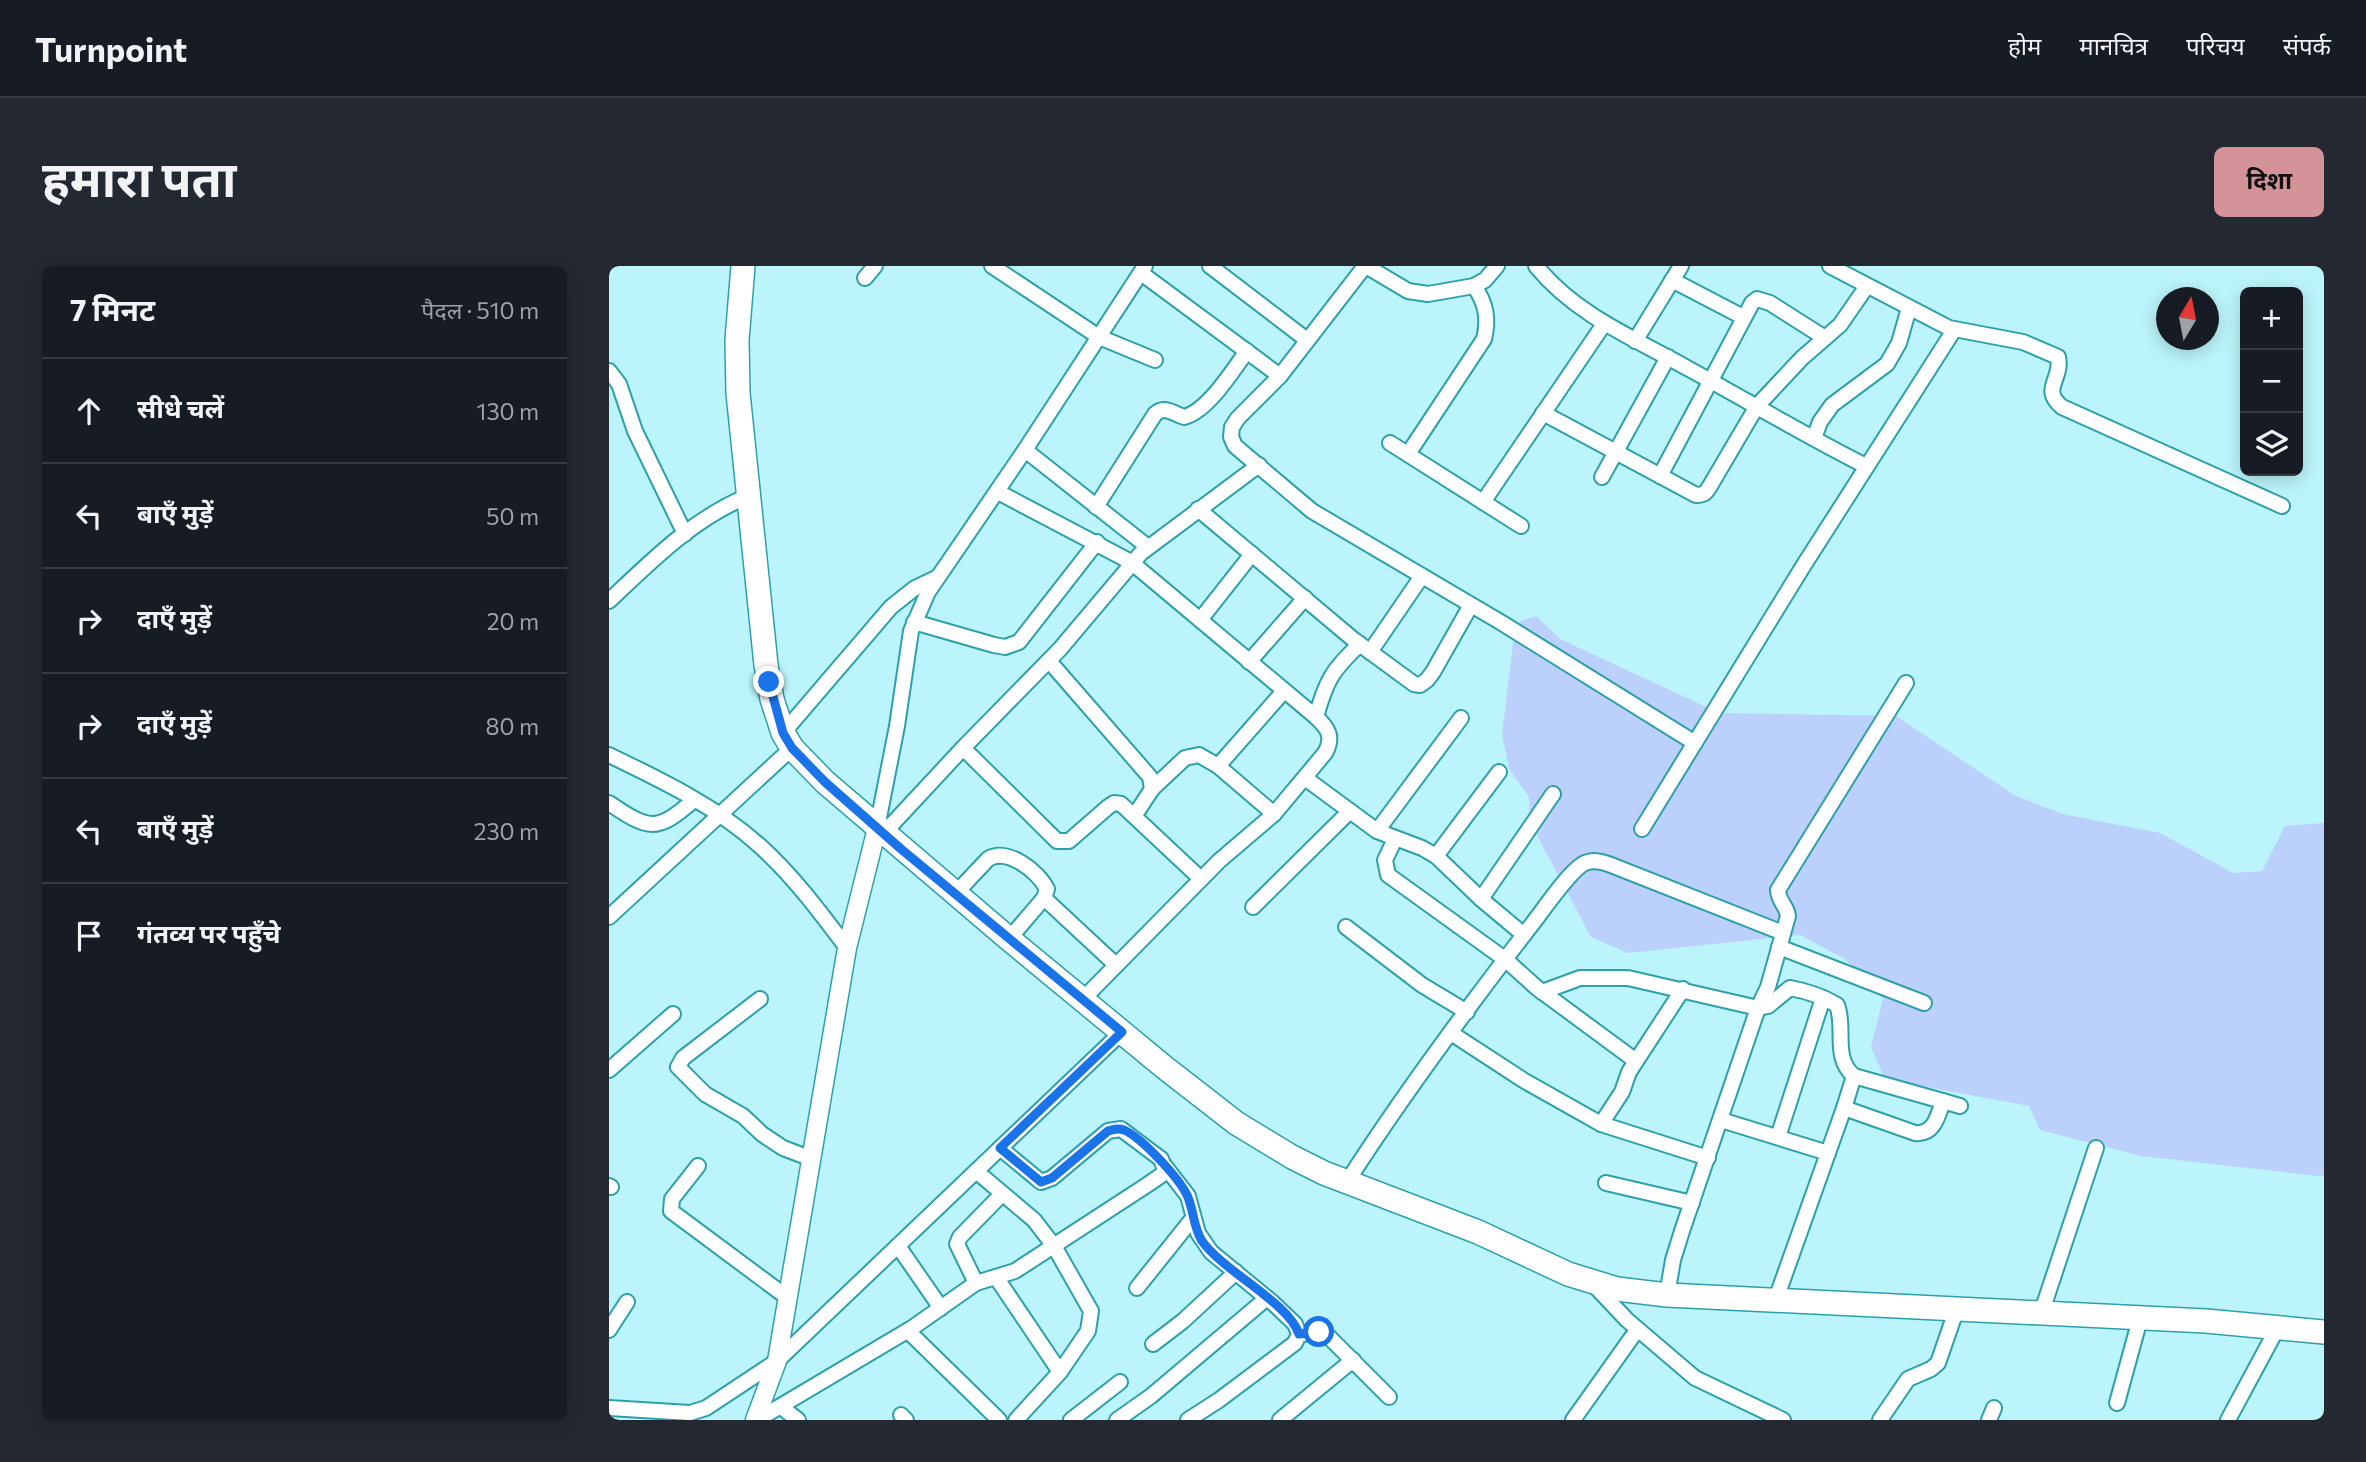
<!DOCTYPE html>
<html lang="hi">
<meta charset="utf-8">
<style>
body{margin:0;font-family:Commissioner,"Noto Sans Devanagari",sans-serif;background:#242831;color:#f1f3f6}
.controls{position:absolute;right:21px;top:21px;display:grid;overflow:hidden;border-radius:10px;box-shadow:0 4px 18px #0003}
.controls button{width:63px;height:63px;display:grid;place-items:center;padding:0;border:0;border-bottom:2px solid #363941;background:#171b24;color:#f1f3f6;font:35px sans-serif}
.compass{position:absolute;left:1547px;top:21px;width:63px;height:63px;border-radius:50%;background:#171b24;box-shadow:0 4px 18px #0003;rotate:10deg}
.stop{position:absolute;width:21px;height:21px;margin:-16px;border:5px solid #1a73e8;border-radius:50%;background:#fff}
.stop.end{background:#1a73e8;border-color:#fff;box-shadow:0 2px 7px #0008}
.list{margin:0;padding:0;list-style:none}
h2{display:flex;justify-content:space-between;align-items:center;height:91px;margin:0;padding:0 28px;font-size:30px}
h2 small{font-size:23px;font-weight:400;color:#9ea1a6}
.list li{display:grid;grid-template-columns:46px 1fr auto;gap:21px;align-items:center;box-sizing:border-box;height:105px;padding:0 28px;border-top:2px solid #363941}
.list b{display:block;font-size:26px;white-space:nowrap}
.list em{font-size:23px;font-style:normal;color:#9ea1a6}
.icon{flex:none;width:38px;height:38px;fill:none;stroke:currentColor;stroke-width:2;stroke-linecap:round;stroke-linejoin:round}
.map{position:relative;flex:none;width:1715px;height:1154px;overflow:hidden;border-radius:10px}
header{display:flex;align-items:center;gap:42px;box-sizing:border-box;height:98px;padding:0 35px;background:#171b24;border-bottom:2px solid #363941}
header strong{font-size:33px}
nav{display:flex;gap:38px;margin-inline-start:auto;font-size:24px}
.intro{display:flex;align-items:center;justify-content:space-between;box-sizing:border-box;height:168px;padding:0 42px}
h1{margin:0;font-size:49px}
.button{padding:18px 32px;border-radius:10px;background:#d49399;color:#111;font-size:24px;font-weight:700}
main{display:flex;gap:42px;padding:0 42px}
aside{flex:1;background:#171b24;border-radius:10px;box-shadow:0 4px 18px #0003}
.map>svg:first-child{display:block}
.water{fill:#bbd0fb}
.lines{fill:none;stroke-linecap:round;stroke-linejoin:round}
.minor-casing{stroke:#2da0ab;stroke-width:18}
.tertiary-casing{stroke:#2da0ab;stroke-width:21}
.primary-casing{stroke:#2da0ab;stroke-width:26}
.minor{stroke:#fff;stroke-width:14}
.tertiary{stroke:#fff;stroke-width:18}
.primary{stroke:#fff;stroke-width:23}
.route{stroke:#1a73e8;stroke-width:9}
</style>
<header>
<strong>Turnpoint</strong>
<nav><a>होम</a><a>मानचित्र</a><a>परिचय</a><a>संपर्क</a></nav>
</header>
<div class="intro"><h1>हमारा पता</h1><a class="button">दिशा</a></div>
<main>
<aside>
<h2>7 मिनट<small>पैदल · 510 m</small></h2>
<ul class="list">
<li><svg class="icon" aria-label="ahead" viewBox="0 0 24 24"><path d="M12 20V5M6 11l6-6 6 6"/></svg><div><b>सीधे चलें</b></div><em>130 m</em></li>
<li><svg class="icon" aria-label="left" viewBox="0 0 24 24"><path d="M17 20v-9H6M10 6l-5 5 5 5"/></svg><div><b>बाएँ मुड़ें</b></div><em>50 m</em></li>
<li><svg class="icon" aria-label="right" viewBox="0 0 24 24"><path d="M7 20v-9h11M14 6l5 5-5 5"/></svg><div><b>दाएँ मुड़ें</b></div><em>20 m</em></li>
<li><svg class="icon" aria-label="right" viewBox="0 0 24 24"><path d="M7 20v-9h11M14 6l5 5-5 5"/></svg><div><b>दाएँ मुड़ें</b></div><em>80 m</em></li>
<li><svg class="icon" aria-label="left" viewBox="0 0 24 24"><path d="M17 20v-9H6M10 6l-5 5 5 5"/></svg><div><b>बाएँ मुड़ें</b></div><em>230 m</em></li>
<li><svg class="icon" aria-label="arrive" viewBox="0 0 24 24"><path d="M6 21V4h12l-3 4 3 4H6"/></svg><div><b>गंतव्य पर पहुँचे</b></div></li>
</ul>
</aside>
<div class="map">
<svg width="1715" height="1154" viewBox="0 0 1715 1154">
<rect width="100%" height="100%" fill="#bbf5fb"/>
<polygon class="water" points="927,350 951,373 1110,447 1287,450 1407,530 1454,548 1551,567 1624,607 1653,605 1676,560 1715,557 1715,909 1709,910 1532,890 1431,864 1420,840 1276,813 1262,781 1274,733 1236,693 1191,669 1019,687 982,671 921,556 920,531 900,503 893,469 905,369 912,355"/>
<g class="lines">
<g class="minor-casing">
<g id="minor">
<polyline points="383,0 490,71 546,94"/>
<polyline points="601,0 698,74"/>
<polyline points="756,0 671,110 629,152 623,161 622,171 626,180 703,245 893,357 1086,477"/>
<polyline points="757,0 799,25 819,28 865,20 876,14 888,0"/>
<path d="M 927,0 C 968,50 1025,72 1080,103 C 1139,135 1197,170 1257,200"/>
<path d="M 1221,0 L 1340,62 L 1414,76 L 1449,91 C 1454,113 1431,123 1453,141 L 1673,240"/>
<polyline points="532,7 671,110"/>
<polyline points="256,12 266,0"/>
<polyline points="1063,14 1134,51"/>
<polyline points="1026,75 1072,0"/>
<polyline points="0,105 10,118 26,165 76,268"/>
<path d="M 934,147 L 1087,229 C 1095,229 1097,227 1101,220 L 1148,140 L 1193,92 L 1231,59 L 1258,20"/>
<polyline points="1205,172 1211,156 1223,139 1278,98 1290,77 1300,42"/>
<polyline points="781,177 912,260"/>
<polyline points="416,184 539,281"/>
<path d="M 799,188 L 875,73 C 880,53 877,37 865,20"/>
<polyline points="1051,210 1143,37 1148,33 1161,37 1216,72"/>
<polyline points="993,211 1059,91"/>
<path d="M 389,226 L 522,296 L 707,451 C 719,462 725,471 716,487 L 665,548 L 610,595 L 474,733"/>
<polyline points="874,236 995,58"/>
<path d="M 487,241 L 546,148 C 556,139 565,148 575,151 C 599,145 624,104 638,85"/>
<polyline points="589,243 745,374 805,418 811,419 818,414 824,406 862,339"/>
<path d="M 0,335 C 42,295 85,252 139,230"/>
<polyline points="591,354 643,288"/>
<polyline points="305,356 385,379 396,381 410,376 488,276"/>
<polyline points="761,386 813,310"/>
<polyline points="440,395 541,511 543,523 526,549"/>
<polyline points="640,396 696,332"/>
<path d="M 707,451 C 717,415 723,404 751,378"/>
<polyline points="174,467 282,341 306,322 329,311"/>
<polyline points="354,482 448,575 460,575 499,541 505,537 512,538 592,613"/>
<path d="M 0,489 C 52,514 108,541 151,580 C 185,611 211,646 238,682"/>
<polyline points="609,500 675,425"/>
<polyline points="696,512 768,565 813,582 827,590 872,633 915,669"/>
<polyline points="543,523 576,492 590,489 609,500 665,548"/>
<path d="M 0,537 C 40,564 47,567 85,534"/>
<polyline points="268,562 288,460 302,365 319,326 416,184 536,0"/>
<polyline points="1033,563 1193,302 1345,64"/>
<polyline points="768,565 852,452"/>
<polyline points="274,568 354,482 451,383 532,287 650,199"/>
<polyline points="786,573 776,594 779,609 897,694 928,722 1027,795"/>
<polyline points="827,590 890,506"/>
<path d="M 346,628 L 379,593 C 398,581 429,605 438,623 L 435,632 L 400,673"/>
<polyline points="435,632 507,699"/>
<polyline points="872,633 944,528"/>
<polyline points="644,641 741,545"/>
<polyline points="0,651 183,482"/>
<polyline points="737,661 813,719 858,746"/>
<polyline points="1170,681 1315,737"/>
<path d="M 933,726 L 971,712 L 1019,712 L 1149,742 L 1159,740 L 1181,722 C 1197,725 1213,730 1228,739 C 1237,762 1223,792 1245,810 L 1351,840"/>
<polyline points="151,733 74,792 69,801 96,828 134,850 153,868 174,882 203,893"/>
<polyline points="842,767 914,814 992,858 1099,892"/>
<polyline points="0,804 64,748"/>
<path d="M 1235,842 L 1306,867 C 1325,869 1329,850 1334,835"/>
<polyline points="1112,854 1219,887"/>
<polyline points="992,858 1013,826 1020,806 1074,723"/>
<polyline points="1169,871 1214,732"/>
<polyline points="555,899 579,930 589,967 602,986 664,1037 686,1058 690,1068 686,1077 610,1134 579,1154"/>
<polyline points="89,900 63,933 62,945 179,1032"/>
<polyline points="367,905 425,954 445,980 482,1045 479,1065 451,1106 407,1154"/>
<path d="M 738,916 C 795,827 859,741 924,657 C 935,643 962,603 976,597 C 985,593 994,596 1002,599 L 1174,667"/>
<polyline points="997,917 1083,937"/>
<polyline points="0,920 2,921"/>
<polyline points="289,980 332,1042"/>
<polyline points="387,1011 451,1106"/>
<polyline points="367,1017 348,978 351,971 393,928"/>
<polyline points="984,1018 1018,1054 1086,1112 1174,1154"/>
<polyline points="528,1022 584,952"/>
<path d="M 1058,1029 L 1064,994 L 1073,965 L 1149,742 L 1159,721 L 1179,650 C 1178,640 1169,635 1169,624 L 1297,417"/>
<polyline points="1167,1033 1235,842 1245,810"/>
<polyline points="1432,1048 1487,882"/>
<polyline points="0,1064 18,1036"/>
<polyline points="299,1065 390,1154"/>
<polyline points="690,1068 716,1067 780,1131"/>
<polyline points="544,1078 574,1055 627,1006"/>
<polyline points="1508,1137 1531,1053"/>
<polyline points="172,1141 189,1154"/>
<polyline points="0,1142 81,1147 97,1142 168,1095 513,766"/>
<polyline points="292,1149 297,1154"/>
<polyline points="148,1154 303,1062 367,1017 406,1005 538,919 554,908 556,904 552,893 512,863 499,865 443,912 432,916 391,882"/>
<polyline points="462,1154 511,1116"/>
<polyline points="508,1154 542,1130 658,1032"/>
<polyline points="671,1154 744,1094"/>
<polyline points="964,1154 1028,1064"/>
<polyline points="1271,1154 1299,1113 1322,1103 1329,1097 1348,1042"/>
<polyline points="1380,1154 1385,1142"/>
<polyline points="1619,1154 1669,1061"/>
</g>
</g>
<g class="tertiary-casing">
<polyline id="tertiary" points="146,1154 168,1095 238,682 268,562"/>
</g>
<g class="primary-casing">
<polyline id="primary" points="134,0 128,74 129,127 157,399 163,433 174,467 183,482 216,516 400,673 555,801 627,857 683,891 715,907 869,966 959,1008 1008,1023 1058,1029 1597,1055 1715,1066"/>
</g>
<use href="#minor" class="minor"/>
<use href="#tertiary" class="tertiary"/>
<use href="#primary" class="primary"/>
</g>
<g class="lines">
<path class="route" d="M 160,416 L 174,467 L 183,482 L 216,516 L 292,583 L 513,766 L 391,882 L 432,916 L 443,912 L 499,865 C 505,863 509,862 515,864 C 533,872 569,911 578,929 C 585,944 584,961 593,975 C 614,1005 680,1037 690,1068 L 710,1066"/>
</g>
</svg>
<div class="controls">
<button>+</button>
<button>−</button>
<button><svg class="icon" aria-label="layers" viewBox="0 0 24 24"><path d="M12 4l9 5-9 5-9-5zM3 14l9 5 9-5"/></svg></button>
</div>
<svg class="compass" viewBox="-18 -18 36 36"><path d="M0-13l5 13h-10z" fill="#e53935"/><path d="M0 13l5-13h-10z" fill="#9ea1a6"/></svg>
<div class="stop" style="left:710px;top:1066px"></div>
<div class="stop end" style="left:160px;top:416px"></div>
</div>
</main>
